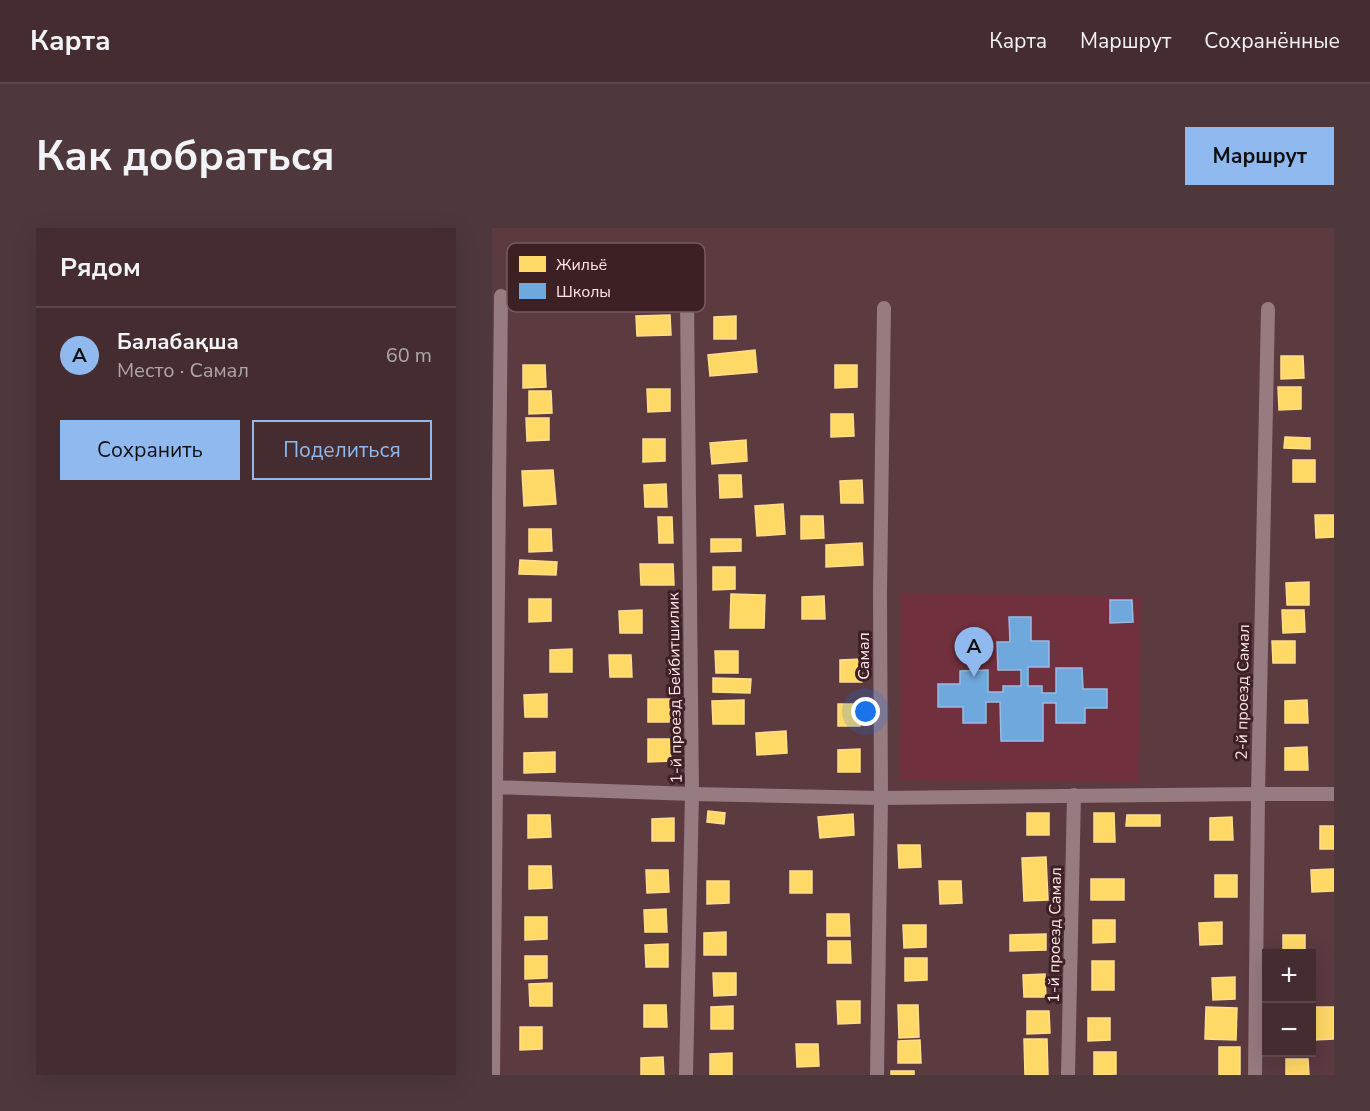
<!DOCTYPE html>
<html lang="ru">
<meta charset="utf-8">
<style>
body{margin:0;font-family:"Nunito Sans",sans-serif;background:#4e383c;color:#f1f3f6}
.controls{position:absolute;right:18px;bottom:18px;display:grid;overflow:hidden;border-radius:0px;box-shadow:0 6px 24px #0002}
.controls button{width:54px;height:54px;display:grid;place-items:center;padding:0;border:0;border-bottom:2px solid #5c484c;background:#442c30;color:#f1f3f6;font:30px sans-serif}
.you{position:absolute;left:374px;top:484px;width:21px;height:21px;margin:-15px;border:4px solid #fff;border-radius:50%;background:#1a73e8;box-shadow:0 0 0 9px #1a73e833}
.badge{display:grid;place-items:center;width:39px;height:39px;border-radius:50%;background:#90b9f0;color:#111;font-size:20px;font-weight:700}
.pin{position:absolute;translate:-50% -50px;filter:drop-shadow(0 2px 3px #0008)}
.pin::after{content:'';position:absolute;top:32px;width:21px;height:18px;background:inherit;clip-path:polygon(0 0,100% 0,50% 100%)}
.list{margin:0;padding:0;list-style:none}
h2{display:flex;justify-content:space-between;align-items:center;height:78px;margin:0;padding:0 24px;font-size:26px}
h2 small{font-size:20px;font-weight:400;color:#afa7ab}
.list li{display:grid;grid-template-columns:39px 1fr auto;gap:18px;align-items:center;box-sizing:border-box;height:96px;padding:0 24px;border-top:2px solid #5c484c}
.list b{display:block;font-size:22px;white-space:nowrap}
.list p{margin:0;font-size:20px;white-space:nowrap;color:#afa7ab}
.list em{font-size:20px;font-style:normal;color:#afa7ab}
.actions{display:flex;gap:12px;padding:18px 24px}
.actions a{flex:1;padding:14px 0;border:2px solid #90b9f0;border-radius:0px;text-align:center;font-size:21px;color:#90b9f0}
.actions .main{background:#90b9f0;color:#111}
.map{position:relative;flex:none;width:842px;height:847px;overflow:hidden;border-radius:0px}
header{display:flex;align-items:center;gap:36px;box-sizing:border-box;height:84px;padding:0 30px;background:#442c30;border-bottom:2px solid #5c484c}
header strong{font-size:28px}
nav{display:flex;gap:33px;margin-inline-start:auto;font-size:21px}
.intro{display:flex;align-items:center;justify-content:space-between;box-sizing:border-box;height:144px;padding:0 36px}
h1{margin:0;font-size:42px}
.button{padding:15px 27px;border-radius:0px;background:#90b9f0;color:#111;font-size:21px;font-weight:700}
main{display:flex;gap:36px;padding:0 36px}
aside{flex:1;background:#442c30;border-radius:0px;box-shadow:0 6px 24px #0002}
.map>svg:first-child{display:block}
.built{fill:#70303d}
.homes{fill:#ffd966;stroke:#ffdd8d;stroke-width:1.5}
.schools{fill:#6fa8dc;stroke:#9abbe0;stroke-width:1.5}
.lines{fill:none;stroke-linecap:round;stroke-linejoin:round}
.minor{stroke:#967b80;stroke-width:14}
.labels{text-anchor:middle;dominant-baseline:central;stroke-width:6;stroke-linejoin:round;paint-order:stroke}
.street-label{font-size:16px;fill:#fee6e9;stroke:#3c2024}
.key{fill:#3c2024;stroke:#765b5f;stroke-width:1.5}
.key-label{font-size:16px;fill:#fee6e9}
</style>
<header>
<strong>Карта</strong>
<nav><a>Карта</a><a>Маршрут</a><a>Сохранённые</a></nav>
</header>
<div class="intro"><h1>Как добраться</h1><a class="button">Маршрут</a></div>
<main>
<aside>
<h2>Рядом<small></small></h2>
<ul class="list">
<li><span class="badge">A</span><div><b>Балабақша</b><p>Место · Самал</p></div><em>60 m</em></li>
</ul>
<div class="actions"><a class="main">Сохранить</a><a>Поделиться</a></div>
</aside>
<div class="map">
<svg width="842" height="847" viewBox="0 0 842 847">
<rect width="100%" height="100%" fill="#5b3a40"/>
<polygon class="built" points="409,365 649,368 647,554 408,552"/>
<g class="homes">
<polygon points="178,87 179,107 145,108 144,88"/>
<polygon points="244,88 244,111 222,111 222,89"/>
<polygon points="263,122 265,144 218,148 216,127"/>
<polygon points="789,128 811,128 812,150 789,151"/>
<polygon points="31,137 53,137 54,159 31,160"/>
<polygon points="343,137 365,137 365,159 343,160"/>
<polygon points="786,159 809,159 809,181 787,182"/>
<polygon points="155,161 178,161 178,183 156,184"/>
<polygon points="37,163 59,163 60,185 37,186"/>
<polygon points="339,186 361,186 362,208 339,209"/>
<polygon points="34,190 57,190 57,212 35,213"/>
<polygon points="793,209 818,210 818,221 792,220"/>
<polygon points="151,211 173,211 173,233 151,234"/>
<polygon points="254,212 255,233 220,236 218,215"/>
<rect x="801" y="232" width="22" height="22"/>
<polygon points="61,242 64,276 32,278 30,243"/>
<polygon points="227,247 249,247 250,269 228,270"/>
<polygon points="370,252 371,275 349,275 348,253"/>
<polygon points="174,256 175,279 153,279 152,257"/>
<polygon points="291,276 293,306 265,308 263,278"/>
<polygon points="823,287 842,287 842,309 824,310"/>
<polygon points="309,288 331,288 332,310 309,311"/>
<polygon points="166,289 180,289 181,315 167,315"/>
<polygon points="37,301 59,301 60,323 37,324"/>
<polygon points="219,311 249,311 249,323 219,324"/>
<polygon points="370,315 371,337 334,339 334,317"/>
<polygon points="28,332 65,334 64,347 27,346"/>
<polygon points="148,336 181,336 182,357 149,357"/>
<polygon points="221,339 243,339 243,361 221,362"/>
<polygon points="817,354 817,377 795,377 794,355"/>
<polygon points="239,366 273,367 272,400 238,400"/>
<polygon points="332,368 333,391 310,391 310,369"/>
<polygon points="37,371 59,371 59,393 37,394"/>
<polygon points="150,382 150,405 128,405 127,383"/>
<polygon points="790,382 812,382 813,404 791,405"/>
<polygon points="780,413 803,413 803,435 781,435"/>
<polygon points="80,421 80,444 58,444 58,422"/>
<polygon points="223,423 246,423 246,445 224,445"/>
<polygon points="117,427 139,427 140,449 118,449"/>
<polygon points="370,431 370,454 348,454 348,432"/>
<polygon points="221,450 259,451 258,465 221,464"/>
<polygon points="55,466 55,489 33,489 32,467"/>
<polygon points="156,471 178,471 179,494 156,494"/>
<polygon points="252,472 252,496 221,496 220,473"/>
<polygon points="815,472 816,495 793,495 793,473"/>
<rect x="346" y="476" width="22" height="22"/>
<polygon points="294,503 295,525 265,527 264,505"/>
<polygon points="156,511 178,511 179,533 156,534"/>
<polygon points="815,519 816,542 793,542 793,520"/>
<polygon points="368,521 368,544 346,544 346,522"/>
<polygon points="63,524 63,544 32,545 32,525"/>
<polygon points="216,583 233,585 232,596 215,594"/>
<rect x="535" y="585" width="22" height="22"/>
<polygon points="602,585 622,585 623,614 602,614"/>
<polygon points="361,586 362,607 328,610 326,589"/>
<polygon points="36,587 58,587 59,609 36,610"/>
<polygon points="635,587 668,587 668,598 634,598"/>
<polygon points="740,589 741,612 718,612 718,590"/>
<polygon points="182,590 182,613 160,613 160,591"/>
<rect x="828" y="598" width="14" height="23"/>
<polygon points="406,617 428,617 429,639 407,640"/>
<polygon points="554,629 556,672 532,673 530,630"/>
<polygon points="37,638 59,638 60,660 37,661"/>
<polygon points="842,641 842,663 820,664 819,642"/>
<polygon points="154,642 176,642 177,664 155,665"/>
<rect x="298" y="643" width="22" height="22"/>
<rect x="723" y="647" width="22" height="22"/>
<rect x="599" y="651" width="33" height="21"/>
<polygon points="215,653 237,653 237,675 215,676"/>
<polygon points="447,653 469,653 470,675 448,676"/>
<polygon points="174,681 175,704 153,704 152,682"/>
<polygon points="335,686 357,686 358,708 335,708"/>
<polygon points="33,689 55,689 55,711 33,712"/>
<polygon points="601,692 623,692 623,714 601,715"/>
<polygon points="730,694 730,716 708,717 707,695"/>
<polygon points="411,697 434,697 434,719 412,720"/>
<polygon points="234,704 234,727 212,727 212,705"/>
<polygon points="554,706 554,722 518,723 518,707"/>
<rect x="791" y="707" width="22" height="19"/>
<polygon points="336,713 358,713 359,735 336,735"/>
<polygon points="176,716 176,739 154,739 153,717"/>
<polygon points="33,728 55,728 55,750 33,751"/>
<polygon points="413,730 435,730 435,752 413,753"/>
<rect x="600" y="733" width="22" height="29"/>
<polygon points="221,745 244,745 244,767 222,768"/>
<polygon points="553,746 554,769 532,769 531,747"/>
<polygon points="743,749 743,771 721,772 720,750"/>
<polygon points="60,755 60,778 38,778 37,756"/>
<polygon points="345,773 368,773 368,795 346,796"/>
<polygon points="152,777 174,777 175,799 152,799"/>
<polygon points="406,777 426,777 427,809 407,810"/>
<polygon points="241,778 241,801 219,801 219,779"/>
<polygon points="714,779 745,780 744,812 713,811"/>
<polygon points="822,779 842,779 842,811 823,812"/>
<polygon points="535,783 557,783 558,805 535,806"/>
<polygon points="596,790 618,790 618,812 596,813"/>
<polygon points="28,799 50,799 50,821 28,822"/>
<polygon points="532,811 555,811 556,847 533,847"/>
<polygon points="428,812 429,835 406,835 406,813"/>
<polygon points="304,816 326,816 327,838 305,839"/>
<rect x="727" y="819" width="21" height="28"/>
<polygon points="602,824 624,824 624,846 602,847"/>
<polygon points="240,825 240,847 218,847 218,826"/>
<polygon points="171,829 172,847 149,847 149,830"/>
<polygon points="794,831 816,831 817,847 794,847"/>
<rect x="399" y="843" width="23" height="4"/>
</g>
<g class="schools">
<polygon points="618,372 640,372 641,394 618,395"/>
<polygon points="517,389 539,389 539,413 557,413 557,439 536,439 536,458 550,458 550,465 564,465 564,440 590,440 591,461 615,461 615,480 593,480 593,495 564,495 564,475 551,475 551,513 509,513 508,474 494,474 494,495 471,495 471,479 446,479 446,456 468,456 468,443 496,442 496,464 511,464 511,458 529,458 529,442 506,442 505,414 518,414"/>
</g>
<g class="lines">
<g class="minor">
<polyline points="0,559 200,566 389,570 766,566 842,566"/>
<polyline points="1,847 9,68"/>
<polyline points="194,847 200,566 195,72"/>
<polyline points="385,847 389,570 388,365 392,80"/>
<polyline points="576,847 582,567"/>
<polyline points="763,847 766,566 776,81"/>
</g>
</g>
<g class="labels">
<g class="street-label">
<text transform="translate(372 428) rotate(-90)">Самал</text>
<text transform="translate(183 460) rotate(-91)">1-й проезд Бейбитшилик</text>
<text transform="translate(751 464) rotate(-89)">2-й проезд Самал</text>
<text transform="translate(563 707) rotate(-89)">1-й проезд Самал</text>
</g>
</g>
<rect x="15" y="15" width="198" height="69" rx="9" class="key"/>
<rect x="27" y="28" width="27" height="16" fill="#ffd966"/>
<rect x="27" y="55" width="27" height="16" fill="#6fa8dc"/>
<g class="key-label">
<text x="64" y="42">Жильё</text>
<text x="64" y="69">Школы</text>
</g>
</svg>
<div class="controls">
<button>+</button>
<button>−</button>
</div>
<div class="you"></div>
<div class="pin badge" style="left:482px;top:449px">A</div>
</div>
</main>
